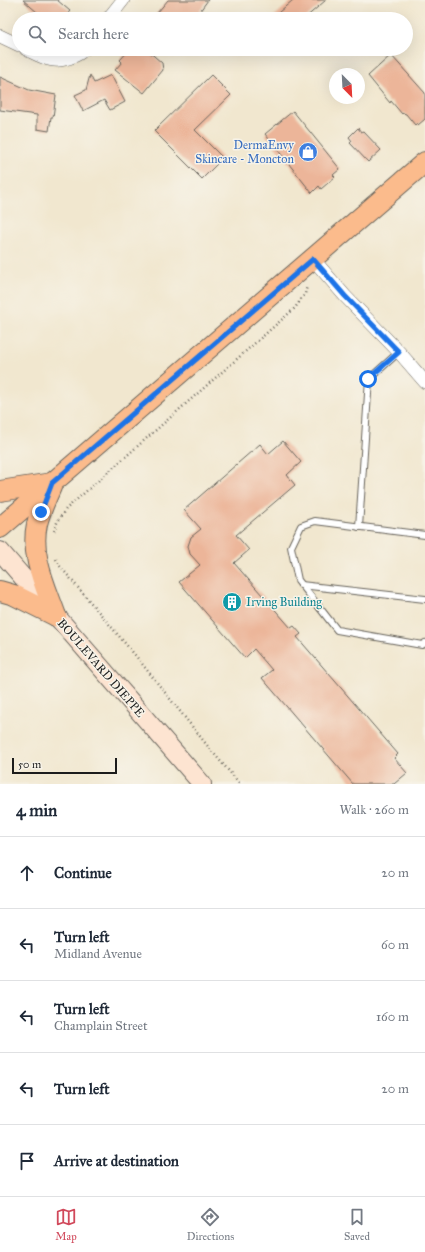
<!DOCTYPE html>
<meta charset="utf-8">
<style>
body{margin:0;font-family:"IM FELL Great Primer",serif;background:#f6f6f7;color:#1f2937}
.compass{position:absolute;left:329px;top:68px;width:36px;height:36px;border-radius:50%;background:#fff;box-shadow:0 4px 16px #0002;rotate:156deg}
.scale{position:absolute;left:12px;bottom:10px;width:105px;box-sizing:border-box;padding-left:4px;border:2px solid #1c1c1c;border-top:0;font-size:11px;line-height:14px;white-space:nowrap;color:#1c1c1c;-webkit-text-stroke:3px #f7f3e8;paint-order:stroke}
.stop{position:absolute;width:12px;height:12px;margin:-9px;border:3px solid #1a73e8;border-radius:50%;background:#fff}
.stop.end{background:#1a73e8;border-color:#fff;box-shadow:0 1px 4px #0008}
.list{margin:0;padding:0;list-style:none}
h2{display:flex;justify-content:space-between;align-items:center;height:52px;margin:0;padding:0 16px;font-size:17px}
h2 small{font-size:13px;font-weight:400;color:#747a83}
.list li{display:grid;grid-template-columns:26px 1fr auto;gap:12px;align-items:center;box-sizing:border-box;height:72px;padding:0 16px;border-top:1px solid #e0e1e3}
.list b{display:block;font-size:15px;white-space:nowrap}
.list p{margin:0;font-size:13px;white-space:nowrap;color:#747a83}
.list em{font-size:13px;font-style:normal;color:#747a83}
.icon{flex:none;width:22px;height:22px;fill:none;stroke:currentColor;stroke-width:2;stroke-linecap:round;stroke-linejoin:round}
.map{position:relative;flex:none;width:425px;height:784px;overflow:hidden}
.search{position:absolute;background:#fff;box-shadow:0 4px 16px #0002;left:12px;right:12px;top:12px;height:44px;display:flex;align-items:center;gap:10px;box-sizing:border-box;padding:0 14px;border-radius:22px;color:#747a83;font-size:15px}
.sheet{height:412px;background:#fff}
nav{display:flex;justify-content:space-around;align-items:center;box-sizing:border-box;height:56px;border-top:1px solid #e0e1e3;background:#fff;font-size:11px;color:#747a83}
nav a{display:grid;justify-items:center;gap:2px}
nav .on{color:#d1495b}
.map>svg:first-child{display:block}
.building{fill:#ecb599}
.lines{fill:none;stroke-linecap:round;stroke-linejoin:round}
.lane-casing{stroke:#67635b;stroke-width:8}
.street-casing{stroke:#67635b;stroke-width:14}
.secondary-casing{stroke:#67635b;stroke-width:20}
.primary-casing{stroke:#67635b;stroke-width:22}
.path{stroke:#67635b;stroke-width:2.5;stroke-dasharray:1 3;stroke-linecap:butt}
.lane{stroke:#fff;stroke-width:6}
.street{stroke:#fff;stroke-width:13}
.secondary{stroke:#fde4d1;stroke-width:18}
.primary{stroke:#fbbb8c;stroke-width:20}
.route{stroke:#1a73e8;stroke-width:5}
.labels{text-anchor:middle;dominant-baseline:central;stroke-width:3;stroke-linejoin:round;paint-order:stroke}
.shop-label{font-size:12px;fill:#366cbe;stroke:#f7f3e8;text-anchor:end}
.culture-label{font-size:12px;fill:#0d838f;stroke:#f7f3e8;text-anchor:start}
.street-label{font-size:12px;fill:#1c1c1c;stroke:#f7f3e8}
</style>
<div class="map">
<svg width="425" height="784" viewBox="0 0 425 784">
<rect width="100%" height="100%" fill="#f7f3e8"/>
<filter id="ink" filterUnits="userSpaceOnUse"><feTurbulence type="fractalNoise" baseFrequency=".025" numOctaves="2"/><feDisplacementMap in="SourceGraphic" scale="8" xChannelSelector="R" yChannelSelector="G"/><feConvolveMatrix kernelMatrix="1 2 1 2 8 2 1 2 1" color-interpolation-filters="sRGB"/></filter>
<filter id="wash" filterUnits="userSpaceOnUse"><feTurbulence type="fractalNoise" baseFrequency=".012" numOctaves="4" result="noise"/><feDisplacementMap in="SourceGraphic" scale="16" xChannelSelector="R" yChannelSelector="G"/><feGaussianBlur stdDeviation="0.9" result="paint"/><feColorMatrix in="noise" values="0 0 0 0 0 0 0 0 0 0 0 0 0 0 0 0 0 1.4 0 .05"/><feComposite in="paint" operator="in"/></filter>
<g filter="url(#wash)">
<rect width="100%" height="100%" fill="#f1e7cf"/>
<g id="blocks">
<g class="building">
<polygon points="23,0 57,0 70,11 63,19 56,19 51,14 47,19 45,19"/>
<polygon points="168,0 208,0 194,19 152,19"/>
<polygon points="293,0 326,0 304,19 271,19"/>
<polygon points="130,49 146,49 162,63 163,70 144,93 115,70 122,62 120,60"/>
<polygon points="391,55 425,93 425,119 418,125 417,123 415,125 406,114 403,113 402,114 391,101 390,103 368,76"/>
<polygon points="90,75 94,83 111,75 125,102 110,110 104,100 83,111 75,95 86,90"/>
<polygon points="211,75 231,95 195,130 223,158 202,179 154,131"/>
<polygon points="0,77 29,90 56,95 53,117 51,117 49,131 37,129 37,115 0,110"/>
<polygon points="293,111 340,169 333,175 335,177 321,189 319,186 312,193 265,134"/>
<polygon points="358,128 361,132 363,131 381,150 368,162 350,143 352,141 349,137"/>
<polygon points="283,441 301,462 287,475 295,485 236,535 249,550 234,563 291,628 294,626 301,634 297,637 398,754 394,758 407,773 394,784 353,784 262,678 272,670 254,649 245,658 179,582 200,565 190,554 188,546 191,537 201,529 184,510 260,444 268,454"/>
</g>
</g>
</g>
<g filter="url(#ink)">
<use href="#blocks" fill-opacity="0" stroke="#67635b" stroke-width="1"/>
<g class="lines">
<g class="lane-casing">
<g id="lane">
<polyline points="359,527 369,379 399,352"/>
<polyline points="425,535 315,521 301,526 291,547 298,580 337,630 422,645 425,643"/>
<polyline points="301,585 425,599"/>
</g>
</g>
<g class="street-casing">
<g id="street">
<polyline points="108,19 123,0"/>
<polyline points="0,36 19,45"/>
<path d="M 26,49 C 44,58 55,65 74,56 C 78,54 81,53 84,49"/>
<polyline points="313,259 345,296 399,352 425,382"/>
</g>
</g>
<g class="secondary-casing">
<polyline id="secondary" points="0,551 202,784"/>
</g>
<g class="primary-casing">
<g id="primary">
<path d="M 51,487 C 46,499 40,511 37,524 C 30,556 46,587 56,616"/>
<polyline points="0,491 52,483"/>
<polyline points="0,528 425,162"/>
<polyline points="0,591 14,595 56,616"/>
</g>
</g>
<g class="path">
<polyline points="54,531 58,520 66,509 295,308 305,294 307,286"/>
<polyline points="56,559 59,565 135,655 210,749 240,784"/>
</g>
<use href="#lane" class="lane"/>
<use href="#street" class="street"/>
<use href="#secondary" class="secondary"/>
<use href="#primary" class="primary"/>
</g>
</g>
<g class="lines" filter="url(#ink)">
<polyline class="route" points="41,512 52,483 313,259 345,296 399,352 368,379"/>
</g>
<defs>
<g id="shop-disc" transform="scale(1)"><circle r="9.5" fill="#3f7fe0" stroke="#f7f3e8"/><path d="M-5-2.5h2.3a2.7 3.5 0 0 1 5.4 0H5L5.5 6h-11ZM-1.5-2.5h3a1.5 2.3 0 0 0-3 0Z" fill="#fff"/></g>
<g id="building-disc" transform="scale(1)"><circle r="9.5" fill="#0f9aa8" stroke="#f7f3e8"/><path d="M-4-6H4V6H1V3H-1V6H-4ZM-2.5-4.3h1.7v1.8h-1.7ZM.8-4.3h1.7v1.8H.8ZM-2.5-1h1.7V.8h-1.7ZM.8-1h1.7V.8H.8Z" fill="#fff"/></g>
</defs>
<g fill-rule="evenodd">
<use href="#shop-disc" x="308" y="152"/>
<use href="#building-disc" x="232" y="602"/>
</g>
<g class="labels">
<g class="shop-label">
<text x="294" y="145">DermaEnvy<tspan x="294" dy="14">Skincare - Moncton</tspan></text>
</g>
<g class="culture-label">
<text x="246" y="602">Irving Building</text>
</g>
<g class="street-label">
<text transform="translate(101 668) rotate(49)">BOULEVARD DIEPPE</text>
</g>
</g>
</svg>
<svg class="compass" viewBox="-18 -18 36 36"><path d="M0-13l5 13h-10z" fill="#e53935"/><path d="M0 13l5-13h-10z" fill="#747a83"/></svg>
<div class="scale">50 m</div>
<div class="stop" style="left:368px;top:379px"></div>
<div class="stop end" style="left:41px;top:512px"></div>
<div class="search"><svg class="icon" aria-label="search" viewBox="0 0 24 24"><circle cx="10" cy="10" r="6"/><path d="M15 15l6 6"/></svg>Search here</div>
</div>
<section class="sheet">
<h2>4 min<small>Walk · 260 m</small></h2>
<ul class="list">
<li><svg class="icon" aria-label="ahead" viewBox="0 0 24 24"><path d="M12 20V5M6 11l6-6 6 6"/></svg><div><b>Continue</b></div><em>20 m</em></li>
<li><svg class="icon" aria-label="left" viewBox="0 0 24 24"><path d="M17 20v-9H6M10 6l-5 5 5 5"/></svg><div><b>Turn left</b><p>Midland Avenue</p></div><em>60 m</em></li>
<li><svg class="icon" aria-label="left" viewBox="0 0 24 24"><path d="M17 20v-9H6M10 6l-5 5 5 5"/></svg><div><b>Turn left</b><p>Champlain Street</p></div><em>160 m</em></li>
<li><svg class="icon" aria-label="left" viewBox="0 0 24 24"><path d="M17 20v-9H6M10 6l-5 5 5 5"/></svg><div><b>Turn left</b></div><em>20 m</em></li>
<li><svg class="icon" aria-label="arrive" viewBox="0 0 24 24"><path d="M6 21V4h12l-3 4 3 4H6"/></svg><div><b>Arrive at destination</b></div></li>
</ul>
</section>
<nav>
<a class="on"><svg class="icon" aria-label="map" viewBox="0 0 24 24"><path d="M3 6l6-2 6 2 6-2v14l-6 2-6-2-6 2zM9 4v14M15 6v14"/></svg>Map</a>
<a><svg class="icon" aria-label="directions" viewBox="0 0 24 24"><path d="M12 3l9 9-9 9-9-9zM9 14v-3h6M13 9l2 2-2 2"/></svg>Directions</a>
<a><svg class="icon" aria-label="saved" viewBox="0 0 24 24"><path d="M7 4h10v16l-5-4-5 4z"/></svg>Saved</a>
</nav>
